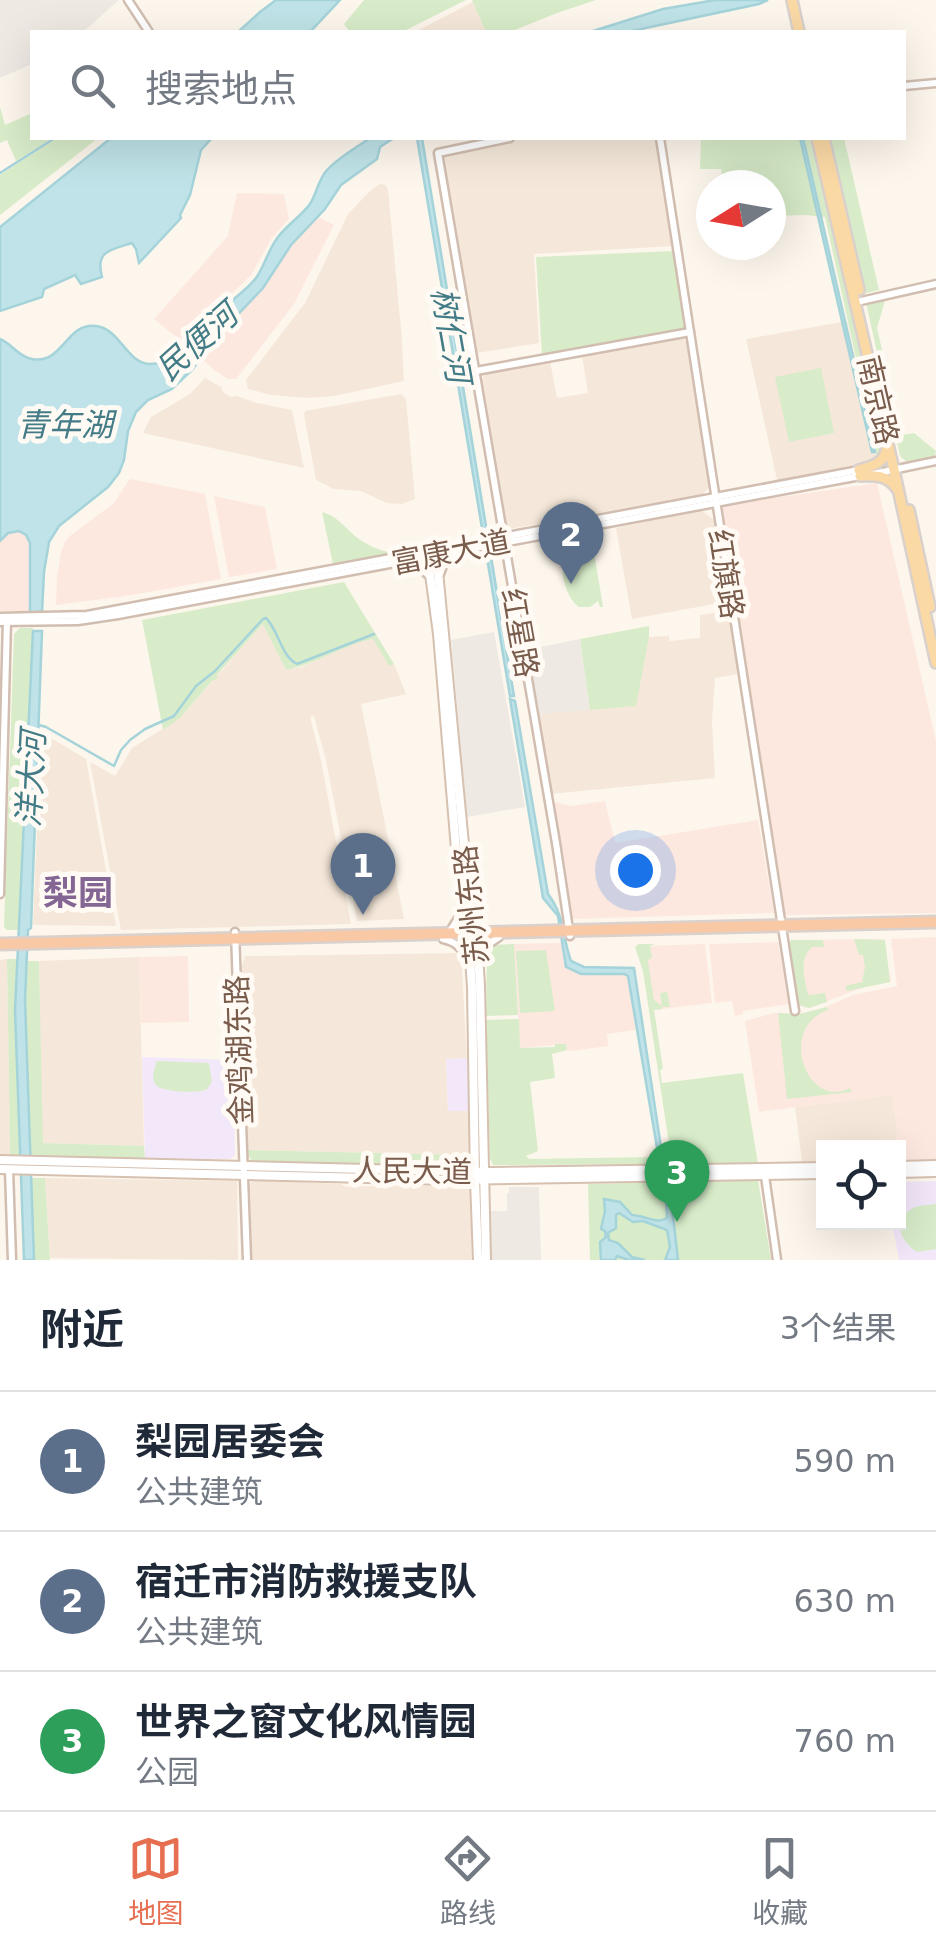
<!DOCTYPE html>
<html lang="zh">
<meta charset="utf-8">
<style>
body{margin:0;font-family:"DejaVu Sans","Noto Sans SC",sans-serif;background:#f2f2f3;color:#1f2937}
.controls{position:absolute;right:30px;bottom:30px;display:grid;overflow:hidden;border-radius:0px;box-shadow:0 10px 40px #0002}
.controls button{width:90px;height:90px;display:grid;place-items:center;padding:0;border:0;border-bottom:2px solid #e0e1e3;background:#fff;color:#1f2937;font:50px sans-serif}
.compass{position:absolute;left:696px;top:170px;width:90px;height:90px;border-radius:50%;background:#fff;box-shadow:0 10px 40px #0002;rotate:259deg}
.you{position:absolute;left:635px;top:870px;width:35px;height:35px;margin:-25px;border:8px solid #fff;border-radius:50%;background:#1a73e8;box-shadow:0 0 0 15px #1a73e833}
.badge{display:grid;place-items:center;width:65px;height:65px;border-radius:50%;background:#e76f51;color:#fff;font-size:32px;font-weight:700}
.pin{position:absolute;translate:-50% -82px;filter:drop-shadow(0 2px 5px #0008)}
.pin::after{content:'';position:absolute;top:52px;width:35px;height:30px;background:inherit;clip-path:polygon(0 0,100% 0,50% 100%)}
.list{margin:0;padding:0;list-style:none}
h2{display:flex;justify-content:space-between;align-items:center;height:130px;margin:0;padding:0 40px;font-size:42px}
h2 small{font-size:32px;font-weight:400;color:#747a83}
.list li{display:grid;grid-template-columns:65px 1fr auto;gap:30px;align-items:center;box-sizing:border-box;height:140px;padding:0 40px;border-top:2px solid #e0e1e3}
.list b{display:block;font-size:38px;white-space:nowrap}
.list p{margin:0;font-size:32px;white-space:nowrap;color:#747a83}
.list em{font-size:32px;font-style:normal;color:#747a83}
.icon{flex:none;width:55px;height:55px;fill:none;stroke:currentColor;stroke-width:2;stroke-linecap:round;stroke-linejoin:round}
.map{position:relative;flex:none;width:936px;height:1260px;overflow:hidden}
.search{position:absolute;background:#fff;box-shadow:0 10px 40px #0002;left:30px;right:30px;top:30px;height:110px;display:flex;align-items:center;gap:25px;box-sizing:border-box;padding:0 35px;border-radius:0px;color:#747a83;font-size:38px}
.sheet{height:550px;background:#fff}
nav{display:flex;justify-content:space-around;align-items:center;box-sizing:border-box;height:140px;border-top:2px solid #e0e1e3;background:#fff;font-size:28px;color:#747a83}
nav a{display:grid;justify-items:center;gap:5px}
nav .on{color:#e76f51}
.map>svg:first-child{display:block}
.residential{fill:#f5e8da}
.commercial{fill:#fde8e0}
.industrial{fill:#efe9e4}
.education{fill:#f3e8fa}
.green{fill:#d8ecc9}
.water{fill:#bfe3e8;stroke:#a5d3da;stroke-width:2.5}
.lines{fill:none;stroke-linecap:round;stroke-linejoin:round}
.stream{stroke:#a5d3da;stroke-width:2.5}
.tertiary-casing{stroke:#d1beb0;stroke-width:11}
.secondary-casing{stroke:#d6c0b0;stroke-width:12}
.primary-casing{stroke:#dad1cd;stroke-width:14}
.trunk-casing{stroke:#dad1cd;stroke-width:15}
.tertiary{stroke:#fff;stroke-width:6}
.secondary{stroke:#fff;stroke-width:8}
.primary{stroke:#fbd9a5;stroke-width:9}
.trunk{stroke:#f9c8a4;stroke-width:10}
.labels{text-anchor:middle;dominant-baseline:central;stroke-width:10;stroke-linejoin:round;paint-order:stroke}
.street-label{font-size:30px;fill:#7a5c4d;stroke:#fffaf3}
.water-label{font-size:32px;font-style:italic;fill:#437c86;stroke:#fffaf3}
.quarter-label{font-size:35px;font-weight:bold;fill:#846695;stroke:#fffaf3}
</style>
<div class="map">
<svg width="936" height="1260" viewBox="0 0 936 1260">
<rect width="100%" height="100%" fill="#fdf6ec"/>
<g class="residential">
<polygon points="473,2 486,32 415,32"/>
<polygon points="520,138 658,138 674,246 534,254 539,343 477,353 444,157 450,152"/>
<polygon points="380,184 385,185 388,189 402,340 404,381 334,396 309,398 271,395 248,389 246,380 305,303 348,214 370,191"/>
<polygon points="847,321 877,454 872,463 777,480 746,339"/>
<polygon points="680,337 688,342 710,486 702,495 509,529 505,525 480,381 486,374 550,361 557,398 588,393 582,355"/>
<polygon points="205,378 221,387 224,393 231,397 237,396 257,403 292,410 304,468 143,433 151,417 190,394"/>
<polygon points="401,394 406,399 415,499 402,504 387,503 361,491 334,489 316,480 304,415 305,411"/>
<polygon points="701,510 714,520 725,602 632,619 616,528"/>
<polygon points="728,611 739,674 715,678 712,722 715,778 550,794 536,714 635,706 649,637 669,636 669,641 700,638 700,615"/>
<polygon points="264,623 286,670 302,667 355,643 374,639 389,665 394,664 406,694 361,704 404,919 357,921 326,760 314,716 310,717 321,760 351,924 121,930 90,762 115,776 132,748 180,718"/>
<polygon points="41,732 86,759 116,926 33,925"/>
<polygon points="461,953 467,1058 446,1059 448,1111 470,1111 471,1155 247,1150 242,966 245,956"/>
<polygon points="139,957 144,1146 42,1143 39,961"/>
<polygon points="7,959 10,1156 0,1156 0,960"/>
<polygon points="893,1095 900,1161 898,1148 824,1148 823,1162 802,1162 795,1107"/>
<polygon points="45,1178 237,1181 238,1260 50,1258"/>
<polygon points="253,1180 341,1184 346,1187 401,1185 467,1187 470,1189 472,1260 252,1260 250,1184"/>
</g>
<g class="commercial">
<polygon points="237,193 284,194 289,219 271,239 252,274 218,307 185,344 154,319 228,236"/>
<polygon points="318,217 334,225 294,304 236,379 228,379 213,369 200,358 209,345 263,288 296,238"/>
<polygon points="130,479 205,494 221,579 126,596 56,605 57,576 61,552 65,542 71,535 113,504"/>
<polygon points="877,483 936,741 936,913 782,915 719,506"/>
<polygon points="214,496 265,507 277,569 229,577"/>
<polygon points="19,531 26,535 30,543 30,612 0,611 0,541 8,533"/>
<polygon points="605,801 615,843 758,820 774,913 572,919 553,802 572,806"/>
<polygon points="936,937 936,1160 900,1161 893,1095 759,1112 745,1021 774,1013 799,1014 814,1012 853,995 897,986 891,939"/>
<polygon points="883,939 891,980 889,982 864,987 809,1008 798,1005 788,943 794,940"/>
<polygon points="778,942 789,1004 743,1011 743,1014 735,1016 732,1001 715,1003 709,944"/>
<polygon points="561,943 564,963 569,970 574,972 627,974 636,1030 607,1034 608,1046 573,1051 567,1050 566,1044 520,1048 514,944"/>
<polygon points="705,944 712,1003 654,1010 645,946"/>
<polygon points="188,956 189,1022 141,1023 139,957"/>
</g>
<g class="industrial">
<polygon points="0,0 119,0 83,32 32,32 32,64 0,78"/>
<polygon points="494,632 525,807 467,817 451,640"/>
<polygon points="580,639 590,710 536,714 526,650"/>
<polygon points="509,1187 539,1187 541,1260 491,1260 488,1211 507,1211 507,1193 509,1193"/>
</g>
<g class="education">
<polygon points="142,1057 233,1060 235,1155 231,1159 145,1159"/>
<polygon points="467,1058 470,1111 448,1111 446,1059"/>
<polygon points="936,1181 936,1260 899,1260 892,1223 898,1222 899,1182"/>
</g>
<g class="green">
<polygon points="364,0 466,0 402,32 350,32 344,24"/>
<polygon points="472,0 596,0 557,13 510,32 486,32"/>
<polygon points="0,107 5,125 32,113 32,138 53,138 16,161 7,140 0,143"/>
<polygon points="57,138 98,138 0,215 0,175"/>
<polygon points="674,138 814,138 885,441 885,452 872,463 877,454 825,217 806,215 771,216 771,185 723,185 721,169 700,169 701,138"/>
<polygon points="828,138 844,138 879,290 863,294"/>
<polygon points="674,251 687,329 542,355 536,257"/>
<polygon points="886,297 877,328 902,435 914,433 936,451 935,456 907,462 900,456 866,303 866,301"/>
<polygon points="821,368 834,433 789,442 775,377"/>
<path d="M 322,512 C 337,516 343,526 355,536 C 366,545 378,550 392,553 L 333,564 Z"/>
<path d="M 592,540 L 603,607 L 600,607 L 598,601 L 590,607 L 579,607 C 560,594 551,535 590,550 L 588,541 Z"/>
<path d="M 344,582 L 394,664 L 389,666 L 373,639 C 343,645 317,664 286,670 L 263,624 L 217,675 L 217,679 L 212,681 L 180,718 L 163,730 L 142,620 Z"/>
<polygon points="649,626 649,637 636,706 590,710 580,639"/>
<polygon points="20,628 33,628 20,930 7,930 4,927 14,634"/>
<polygon points="854,939 885,940 890,982 847,991 845,986 862,982 865,967 863,955 859,955"/>
<path d="M 791,940 L 823,940 L 824,947 L 812,947 C 798,960 805,978 808,995 L 825,993 L 827,1002 L 809,1008 L 798,1005 L 788,946 Z"/>
<polygon points="514,944 518,1015 486,1016 487,950 493,945"/>
<polygon points="639,944 655,944 650,946 652,957 648,961 654,1000 662,1006 660,993 667,992 670,1007 662,1007 662,1009 654,1010 663,1069 660,1070 662,1083 743,1073 758,1164 672,1164 643,971 635,947"/>
<polygon points="546,950 555,1011 520,1013 516,951"/>
<polygon points="7,959 18,959 15,1010 20,1156 10,1156"/>
<polygon points="28,961 39,961 43,1143 144,1146 145,1159 30,1157 25,1000"/>
<path d="M 827,1007 L 828,1010 C 776,1028 808,1111 850,1088 L 852,1092 L 787,1099 L 778,1013 L 799,1014 Z"/>
<polygon points="519,1019 520,1048 555,1047 555,1044 566,1044 567,1050 552,1054 555,1078 530,1082 538,1151 526,1156 529,1159 653,1157 654,1164 493,1165 490,1158 486,1020"/>
<path d="M 157,1061 L 209,1063 L 212,1082 C 210,1084 209,1087 207,1089 C 199,1094 162,1092 156,1085 C 150,1078 155,1068 157,1061 Z"/>
<polygon points="247,1150 471,1155 472,1163 466,1168 253,1162 248,1156"/>
<polygon points="30,1178 45,1178 50,1260 34,1260"/>
<polygon points="758,1180 771,1260 590,1260 588,1184"/>
<path d="M 936,1204 L 936,1249 L 917,1252 C 904,1244 890,1224 910,1210 C 917,1205 928,1205 936,1204 Z"/>
</g>
<g class="water">
<polygon points="276,0 340,0 310,32 238,32 260,12"/>
<polygon points="715,0 768,0 759,4 627,32 590,32 663,9"/>
<path d="M 111,138 L 212,138 L 201,150 L 190,195 L 180,215 L 181,218 L 139,263 L 136,249 L 132,243 C 110,250 95,251 102,277 L 81,284 L 75,275 L 44,289 L 42,297 L 0,311 L 0,227 Z"/>
<path d="M 370,138 L 394,138 L 380,147 L 377,159 L 341,185 L 325,209 L 291,245 L 263,288 L 209,345 L 193,369 L 172,389 L 148,400 L 136,412 L 128,431 L 124,460 L 119,473 L 108,487 L 59,526 L 49,542 L 44,572 L 42,612 L 30,612 L 30,543 L 26,535 L 19,531 L 8,533 L 0,541 L 0,339 C 12,344 19,357 32,359 C 63,365 66,322 96,326 C 121,329 126,364 151,364 C 183,364 204,330 222,310 C 233,298 247,290 256,278 C 265,265 268,250 278,237 C 287,225 301,216 310,204 C 317,193 318,180 327,170 C 339,157 356,148 370,138 Z"/>
<polygon points="417,138 422,138 514,696 510,696"/>
<polygon points="800,138 803,138 875,452 872,452"/>
<polygon points="33,631 42,631 31,928 28,930 25,1000 34,1260 24,1260 15,1010"/>
<path d="M 510,699 L 515,701 L 548,894 C 565,916 562,937 571,961 L 584,967 L 634,968 L 662,1154 L 671,1198 L 678,1260 L 665,1260 L 670,1247 L 667,1230 L 643,1221 L 633,1222 L 619,1213 L 616,1215 L 616,1228 L 608,1233 L 609,1240 L 618,1243 L 632,1257 L 645,1260 L 629,1260 L 617,1256 L 615,1260 L 601,1260 L 600,1242 L 606,1237 L 605,1231 L 601,1229 L 605,1211 L 604,1199 L 620,1202 L 632,1215 C 644,1215 656,1225 667,1218 L 666,1201 L 628,976 L 624,974 L 581,974 L 566,967 L 558,916 L 543,898 Z"/>
</g>
<g class="lines">
<g class="stream">
<polyline points="0,173 55,138"/>
<path d="M 39,725 L 46,727 L 114,766 L 121,750 L 130,740 L 145,729 L 174,716 L 196,686 L 215,671 L 263,619 L 266,618 C 279,631 281,656 297,664 L 374,634"/>
</g>
<g class="tertiary-casing">
<g id="tertiary">
<polyline points="128,0 149,32"/>
<polyline points="904,86 936,83"/>
<polyline points="510,138 438,153 556,843 570,936"/>
<polyline points="660,138 795,1011"/>
<polyline points="861,301 936,284"/>
<polyline points="476,371 690,332"/>
<polyline points="873,474 936,461"/>
<polyline points="405,563 422,569 428,575"/>
<polyline points="440,574 444,563 457,554"/>
<polyline points="0,617 87,615 859,470"/>
<polyline points="0,622 78,621 118,615 860,476"/>
<polyline points="0,894 7,620"/>
<polyline points="450,931 459,917 460,907"/>
<polyline points="235,932 247,1260"/>
<path d="M 443,939 C 454,941 463,949 468,959"/>
<polyline points="480,959 486,946 499,937"/>
<polyline points="9,1169 12,1260"/>
<polyline points="765,1176 777,1260"/>
</g>
</g>
<g class="secondary-casing">
<g id="secondary">
<polyline points="436,550 464,844 476,925 480,985 486,1260"/>
<polyline points="427,552 438,634 458,873 469,944 472,987 475,1180 478,1260"/>
<polyline points="0,1160 491,1172 824,1167"/>
<polyline points="898,1166 936,1165"/>
<polyline points="0,1169 450,1180 824,1174"/>
<polyline points="898,1173 936,1172"/>
</g>
</g>
<g class="primary-casing">
<g id="primary">
<polyline points="792,0 799,32"/>
<polyline points="817,138 894,470 936,663"/>
<polyline points="824,138 859,290"/>
<path d="M 859,470 C 873,466 885,463 887,447"/>
<path d="M 860,476 C 875,475 888,475 897,489"/>
<polyline points="909,510 930,607"/>
</g>
</g>
<g class="trunk-casing">
<polyline id="trunk" points="0,944 936,922"/>
</g>
<use href="#tertiary" class="tertiary"/>
<use href="#secondary" class="secondary"/>
<use href="#primary" class="primary"/>
<use href="#trunk" class="trunk"/>
</g>
<g class="labels">
<g class="street-label">
<text transform="translate(878 400) rotate(77)">南京路</text>
<text transform="translate(451 552) rotate(-11)">富康大道</text>
<text transform="translate(726 574) rotate(81)">红旗路</text>
<text transform="translate(520 633) rotate(80)">红星路</text>
<text transform="translate(471 905) rotate(-96)">苏州东路</text>
<text transform="translate(239 1050) rotate(-92)">金鸡湖东路</text>
<text transform="translate(412 1171) rotate(1)">人民大道</text>
</g>
<g class="water-label">
<text transform="translate(451 335) rotate(80)">树仁河</text>
<text transform="translate(197 342) rotate(-42)">民便河</text>
<text x="65" y="425">青年湖</text>
<text transform="translate(31 779) rotate(-87)">洋大河</text>
</g>
<g class="quarter-label">
<text x="78" y="893">梨园</text>
</g>
</g>
</svg>
<div class="controls">
<button><svg class="icon" aria-label="locate" viewBox="0 0 24 24"><circle cx="12" cy="12" r="6"/><path d="M12 2v4M12 18v4M2 12h4M18 12h4"/></svg></button>
</div>
<svg class="compass" viewBox="-18 -18 36 36"><path d="M0-13l5 13h-10z" fill="#e53935"/><path d="M0 13l5-13h-10z" fill="#747a83"/></svg>
<div class="you"></div>
<div class="pin badge" style="left:363px;top:915px;background:#5c6f8a">1</div>
<div class="pin badge" style="left:571px;top:584px;background:#5c6f8a">2</div>
<div class="pin badge" style="left:677px;top:1222px;background:#2e9e5b">3</div>
<div class="search"><svg class="icon" aria-label="search" viewBox="0 0 24 24"><circle cx="10" cy="10" r="6"/><path d="M15 15l6 6"/></svg>搜索地点</div>
</div>
<section class="sheet">
<h2>附近<small>3个结果</small></h2>
<ul class="list">
<li><span class="badge" style="background:#5c6f8a">1</span><div><b>梨园居委会</b><p>公共建筑</p></div><em>590 m</em></li>
<li><span class="badge" style="background:#5c6f8a">2</span><div><b>宿迁市消防救援支队</b><p>公共建筑</p></div><em>630 m</em></li>
<li><span class="badge" style="background:#2e9e5b">3</span><div><b>世界之窗文化风情园</b><p>公园</p></div><em>760 m</em></li>
</ul>
</section>
<nav>
<a class="on"><svg class="icon" aria-label="map" viewBox="0 0 24 24"><path d="M3 6l6-2 6 2 6-2v14l-6 2-6-2-6 2zM9 4v14M15 6v14"/></svg>地图</a>
<a><svg class="icon" aria-label="directions" viewBox="0 0 24 24"><path d="M12 3l9 9-9 9-9-9zM9 14v-3h6M13 9l2 2-2 2"/></svg>路线</a>
<a><svg class="icon" aria-label="saved" viewBox="0 0 24 24"><path d="M7 4h10v16l-5-4-5 4z"/></svg>收藏</a>
</nav>
